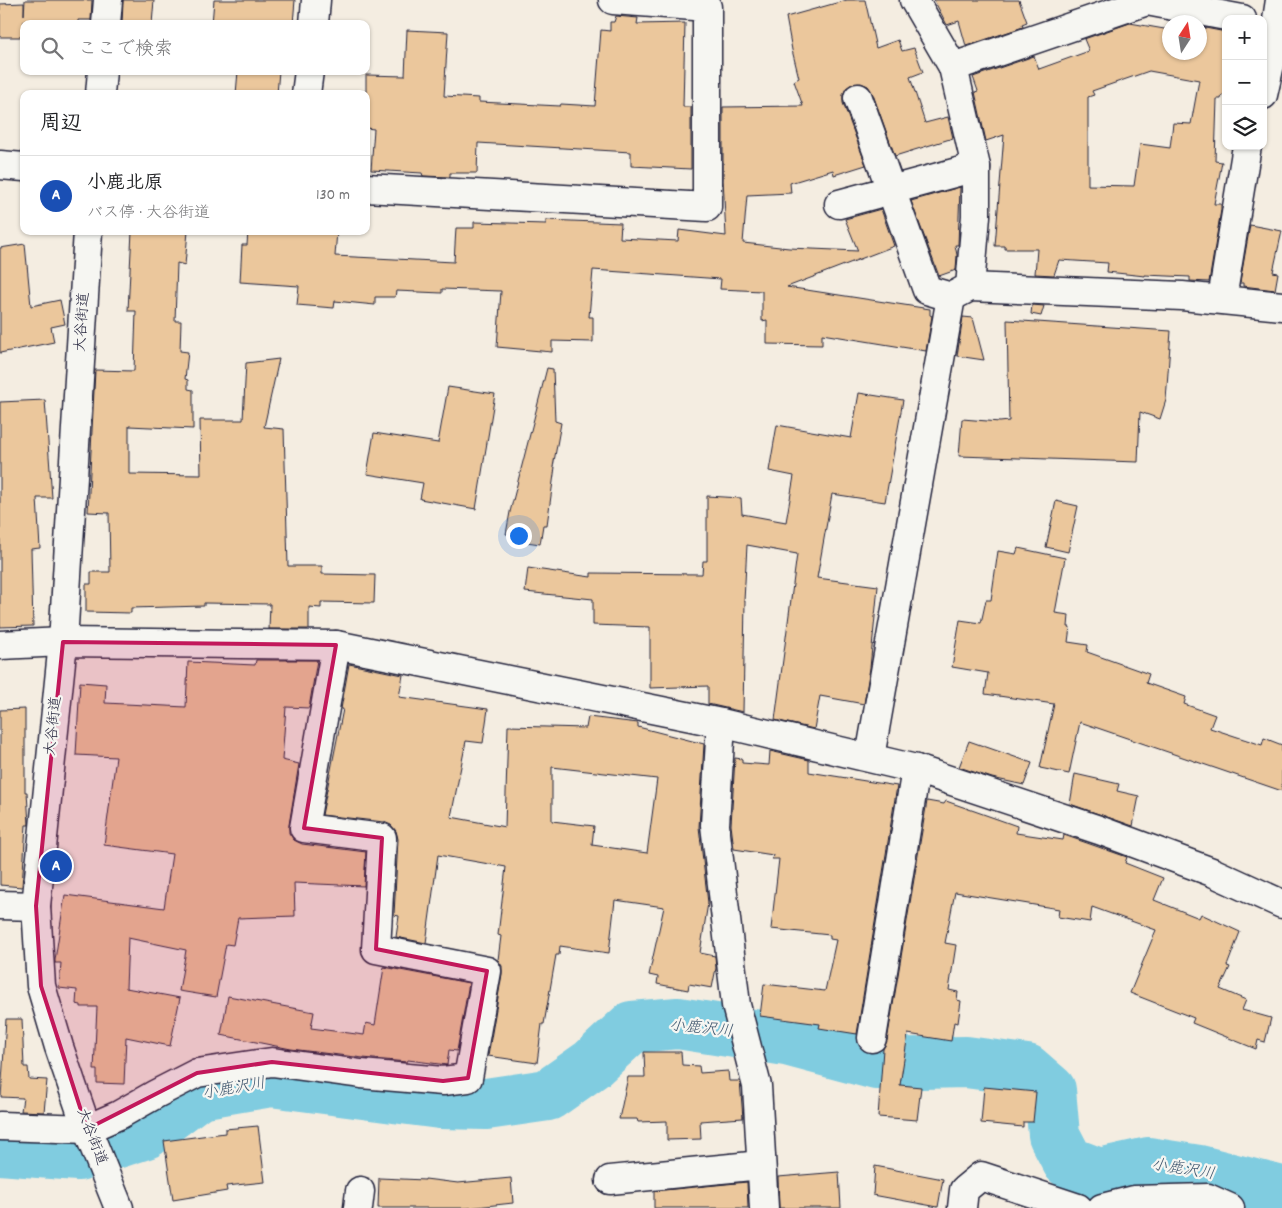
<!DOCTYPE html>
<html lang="ja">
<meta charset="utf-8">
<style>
body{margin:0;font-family:Dekko,"Klee One",sans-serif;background:#f6f6f6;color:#202124}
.controls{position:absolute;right:15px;top:15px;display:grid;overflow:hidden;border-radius:10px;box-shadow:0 1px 4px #0004}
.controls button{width:45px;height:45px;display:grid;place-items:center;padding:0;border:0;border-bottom:1px solid #e0e0e0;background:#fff;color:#202124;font:25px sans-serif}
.compass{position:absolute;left:1162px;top:15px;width:45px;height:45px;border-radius:50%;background:#fff;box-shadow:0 1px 4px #0004;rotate:12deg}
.you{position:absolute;left:518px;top:535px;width:18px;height:18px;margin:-12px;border:4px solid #fff;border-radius:50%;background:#1a73e8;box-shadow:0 0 0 8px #1a73e833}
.badge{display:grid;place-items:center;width:32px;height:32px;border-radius:50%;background:#111827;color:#fff;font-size:16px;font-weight:700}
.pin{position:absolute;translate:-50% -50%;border:2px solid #fff;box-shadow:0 1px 5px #0006}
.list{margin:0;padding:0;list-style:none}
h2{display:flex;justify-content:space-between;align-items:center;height:65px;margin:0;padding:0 20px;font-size:21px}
h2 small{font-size:16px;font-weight:400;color:#757577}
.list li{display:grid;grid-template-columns:32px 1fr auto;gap:15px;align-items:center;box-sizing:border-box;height:80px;padding:0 20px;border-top:1px solid #e0e0e0}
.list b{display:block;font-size:19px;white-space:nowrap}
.list p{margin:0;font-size:16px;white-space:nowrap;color:#757577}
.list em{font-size:16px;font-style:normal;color:#757577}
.icon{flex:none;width:28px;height:28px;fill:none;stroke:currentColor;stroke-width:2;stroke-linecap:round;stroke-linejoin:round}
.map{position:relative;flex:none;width:1282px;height:1208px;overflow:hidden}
.search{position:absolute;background:#fff;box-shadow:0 1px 4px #0004;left:20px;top:20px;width:350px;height:55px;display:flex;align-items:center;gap:12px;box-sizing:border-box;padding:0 18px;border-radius:10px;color:#757577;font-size:19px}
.panel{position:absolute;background:#fff;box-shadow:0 1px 4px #0004;left:20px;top:90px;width:350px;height:145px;border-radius:10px}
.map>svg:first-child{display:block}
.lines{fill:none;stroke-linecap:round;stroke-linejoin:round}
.river{stroke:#80cce0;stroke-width:52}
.building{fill:#ebc79c;stroke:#22223b;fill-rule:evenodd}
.minor-casing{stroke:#22223b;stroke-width:31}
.minor{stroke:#f6f6f2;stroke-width:28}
.marked{fill:#c2185b;fill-opacity:0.2;stroke:#c2185b;stroke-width:4;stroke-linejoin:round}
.labels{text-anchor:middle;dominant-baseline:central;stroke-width:4.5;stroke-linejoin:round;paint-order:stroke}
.street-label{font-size:15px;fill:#22223b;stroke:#f6f6f2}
.water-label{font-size:16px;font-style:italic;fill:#3e556d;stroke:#f6f6f2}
</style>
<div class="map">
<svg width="1282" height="1208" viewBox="0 0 1282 1208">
<rect width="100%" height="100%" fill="#f4ede1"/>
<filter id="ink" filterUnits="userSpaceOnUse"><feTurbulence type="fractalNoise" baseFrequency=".02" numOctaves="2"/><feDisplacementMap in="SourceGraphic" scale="10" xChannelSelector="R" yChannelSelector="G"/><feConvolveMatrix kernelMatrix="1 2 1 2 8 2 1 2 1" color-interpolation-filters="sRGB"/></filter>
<g filter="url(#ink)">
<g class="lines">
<polyline class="river" points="0,1149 78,1155 146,1133 199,1093 271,1081 440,1103 486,1104 548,1095 592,1064 632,1027 678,1023 786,1040 876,1064 966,1062 1027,1070 1050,1090 1054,1135 1068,1162 1099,1174 1148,1163 1199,1171 1282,1192"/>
</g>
<g class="building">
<polygon points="25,0 92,0 91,20 78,20 78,24 49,24 24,21 24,37 0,37 0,4 24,3 24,15"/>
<polygon points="123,0 154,0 152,24 122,24"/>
<polygon points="214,0 295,0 293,24 212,24"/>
<polygon points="847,0 865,0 876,48 898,40 902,51 914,48 923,72 910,77 925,123 948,117 953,138 895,156 872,92 868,86 861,83 852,84 846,88 843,95 843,103 866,165 834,175 833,170 790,183 791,193 747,195 743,243 789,248 858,251 845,219 881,209 894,246 787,287 930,309 930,315 932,316 926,351 822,334 822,345 767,344 767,320 762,321 762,291 720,289 721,279 593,270 589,317 593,317 593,342 552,341 552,352 497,347 501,291 442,289 442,293 396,291 395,297 375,297 375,305 335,301 334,308 297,305 299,286 240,282 242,245 247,245 248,231 337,231 335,256 454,262 456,228 474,228 474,222 546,224 546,220 621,223 620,238 678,241 679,230 726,236 723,178 723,107 803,106 794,81 799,78 792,50 786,17"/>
<polygon points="934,0 1019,0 1027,22 1022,24 1023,27 966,46 959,21 947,25"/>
<polygon points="616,16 638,18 637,24 685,23 683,107 691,107 691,169 631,166 631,152 478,143 477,173 450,173 450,177 423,176 422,173 371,170 374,129 366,128 366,75 405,76 407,30 448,32 444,96 479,98 479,102 560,106 561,104 595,106 601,30 610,31 610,22 614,22"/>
<path d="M 1130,23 L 1170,30 L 1170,52 L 1200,52 L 1200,27 L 1226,32 L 1226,96 L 1222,95 L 1221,99 L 1217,99 L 1215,161 L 1222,162 L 1214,204 L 1221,204 L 1221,210 L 1209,282 L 1190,281 L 1190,277 L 1145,275 L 1145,276 L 1107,272 L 1108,263 L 1059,260 L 1054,275 L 1035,274 L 1037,249 L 1005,249 L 1005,246 L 995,246 L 1004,135 L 986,141 L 975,92 L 978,91 L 973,77 L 1034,56 L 1039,69 L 1089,51 L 1084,39 ZM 1149,71 L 1199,80 L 1191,124 L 1173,123 L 1170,148 L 1140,144 L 1134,186 L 1088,185 L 1088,97 L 1094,95 L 1092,91 Z"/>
<polygon points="238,71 279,71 277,94 236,94"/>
<polygon points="960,187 958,245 955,245 957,255 956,270 939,276 911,201"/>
<polygon points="1250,225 1282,231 1273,272 1278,273 1275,290 1243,286 1243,283 1240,283"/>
<polygon points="132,231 188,231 185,265 177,263 175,321 181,321 180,351 188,352 185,379 188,380 188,389 193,390 193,429 129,426 129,474 201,475 200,420 243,420 246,363 279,359 264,427 284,429 288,566 322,566 322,574 375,575 374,603 321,602 321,608 309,607 309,629 269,629 270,604 204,603 204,606 131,608 131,613 86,612 86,584 91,584 91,572 110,572 109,513 88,512 95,370 134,371 136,311 128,311"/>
<polygon points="25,244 31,306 60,300 65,324 51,327 54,342 0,353 0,248"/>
<polygon points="1032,305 1044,306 1041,316 1031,314"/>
<polygon points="963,317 973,318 984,360 957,356"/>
<polygon points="1007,320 1171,331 1166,400 1160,419 1140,412 1138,462 959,456 962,419 1000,422 1009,421"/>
<polygon points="547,368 553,369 555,421 561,423 553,467 555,467 547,525 543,525 540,544 513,540 512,535 506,534 510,512"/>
<polygon points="448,387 495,394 476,509 420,499 423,483 367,474 374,433 438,443"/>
<polygon points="859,393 903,400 885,502 832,494 817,578 878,586 870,668 864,704 820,696 814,729 775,720 797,554 747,545 744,601 745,601 743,712 708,704 708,686 650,688 650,627 593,625 593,599 525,592 528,568 591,577 591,573 702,574 703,561 707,561 707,496 741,498 742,514 786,522 794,476 769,471 777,425 851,438"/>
<polygon points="45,400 52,498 37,498 40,548 31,549 33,626 0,627 0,402"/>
<polygon points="1056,501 1078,506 1068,552 1046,547"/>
<polygon points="1018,548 1065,558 1055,613 1069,615 1068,627 1070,627 1068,642 1088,645 1087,652 1149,674 1146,683 1186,697 1184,704 1215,715 1210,728 1262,745 1264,738 1282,745 1282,791 1080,722 1069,774 1040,768 1054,704 985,694 988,673 952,667 960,620 981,623 986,600 991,600 998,551 1016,554"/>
<polygon points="256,660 317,660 309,708 286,707 282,760 299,764 289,825 289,833 294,840 302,844 366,852 364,886 294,883 295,916 238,918 233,945 226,944 216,997 179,991 186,950 128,938 126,988 180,998 170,1046 126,1037 124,1084 97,1083 97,1070 94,1070 97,1007 81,1007 81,1005 76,1004 77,990 59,988 61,963 55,963 55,960 65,895 164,908 172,854 104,845 116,757 76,755 80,682 106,684 105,703 186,707 188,662 255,665"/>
<path d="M 349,664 L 403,675 L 399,697 L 488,709 L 483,743 L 466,741 L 451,817 L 505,827 L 508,726 L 586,728 L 588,717 L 638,723 L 638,727 L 704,744 L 699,827 L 708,903 L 700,953 L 715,956 L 716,968 L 712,988 L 689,984 L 688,990 L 657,984 L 658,977 L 649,975 L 664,907 L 615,900 L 609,953 L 560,946 L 559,955 L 556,955 L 544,1024 L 542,1024 L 537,1063 L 488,1056 L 502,974 L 502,966 L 498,960 L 501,936 L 498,935 L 506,867 L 438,855 L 426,943 L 396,937 L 399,916 L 394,915 L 398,839 L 396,831 L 391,825 L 384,822 L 322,815 L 343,709 L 341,709 ZM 552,767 L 657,779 L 647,853 L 592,845 L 594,826 L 552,821 Z"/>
<polygon points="25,709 25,792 27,792 29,825 26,825 22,887 0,885 0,710"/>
<polygon points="969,741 1032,763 1024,785 992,778 959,767"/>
<polygon points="770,751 809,760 809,772 897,786 857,1034 819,1028 820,1024 760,1016 764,984 825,991 836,940 830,939 830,935 771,929 779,859 772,859 773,855 734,849 731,825 735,758 742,759 742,763 769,765"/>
<polygon points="1075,774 1119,784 1117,791 1139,796 1133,826 1070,804"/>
<polygon points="927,801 944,804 946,801 1017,826 1016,833 1063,840 1064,835 1127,857 1125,863 1163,878 1154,900 1199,918 1201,914 1240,932 1227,966 1230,967 1220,989 1246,1000 1242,1010 1271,1018 1265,1042 1258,1040 1256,1049 1192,1023 1194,1018 1130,993 1156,930 1092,907 1090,922 1058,917 1059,909 955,892 945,943 956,945 949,990 958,992 957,1000 961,1001 958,1023 954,1022 951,1041 908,1034 900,1085 921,1087 917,1120 878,1117 883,1049 887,1041"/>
<polygon points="384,967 469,983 457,1051 449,1050 447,1065 408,1060 407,1062 363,1058 291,1049 221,1035 228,996 314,1012 311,1028 364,1035 366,1023 375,1025"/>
<polygon points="6,1019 22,1019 24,1067 28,1067 29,1079 47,1080 44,1112 21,1111 23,1098 1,1097"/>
<polygon points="644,1052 681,1052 682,1065 699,1066 700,1073 728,1071 729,1081 740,1081 743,1118 700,1121 701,1139 667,1140 667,1121 638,1122 637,1119 619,1119 628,1077 645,1077"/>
<polygon points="984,1087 1036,1092 1033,1122 1023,1122 1023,1127 981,1123"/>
<polygon points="258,1126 265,1182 226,1186 227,1191 173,1200 164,1141 225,1133 225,1129"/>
<polygon points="875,1166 943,1179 938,1207 873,1195"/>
<polygon points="839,1172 841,1208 779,1208 778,1177"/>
<polygon points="379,1178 425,1180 425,1179 458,1183 511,1178 513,1203 467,1208 378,1208"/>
<polygon points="747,1182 748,1208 654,1208 654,1191"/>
</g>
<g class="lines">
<g class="minor-casing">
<g id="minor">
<polyline points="914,0 953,67 1147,1 1242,19"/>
<polyline points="106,24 108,0"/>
<polyline points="314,24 316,0"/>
<polyline points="953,67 976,167 976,216 970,287"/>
<polyline points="100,94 102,71"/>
<polyline points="306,94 309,71"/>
<polyline points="1263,95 1271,60 1280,0"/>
<polyline points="858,98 927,290 951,297 970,287 1182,296 1282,306"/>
<polyline points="0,165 24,167"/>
<polyline points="366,188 707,207 707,7 613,0"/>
<polyline points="839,204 976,167"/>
<polyline points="88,231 63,642 36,906 41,986 59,1047 87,1129 119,1208"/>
<polyline points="1222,299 1247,146"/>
<polyline points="0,645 63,642 336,645 721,723 916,769 1099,830 1212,872 1282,904"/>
<polyline points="721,723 715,825 736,1005 757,1086 764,1208"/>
<polyline points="870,757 951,297"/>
<polyline points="0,905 36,906"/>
<polyline points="872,1038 916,769"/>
<polyline points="0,1126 87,1129 119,1115 156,1094 197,1073 272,1062 361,1074 443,1081 468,1078 487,971 376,949 382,838 304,828 336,645"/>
<polyline points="610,1180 761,1165"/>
<polyline points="358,1208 360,1191"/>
<polyline points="962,1208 964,1190 981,1176 1078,1208"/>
<polyline points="1102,1208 1134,1200 1208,1198 1230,1208"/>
</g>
</g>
<use href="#minor" class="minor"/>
</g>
</g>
<path class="marked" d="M 63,642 L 336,645 L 304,828 L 382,838 L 376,949 L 487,971 L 468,1078 L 443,1081 L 272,1062 L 197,1073 L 87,1129 L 41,986 L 36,906 Z"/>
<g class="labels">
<g class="street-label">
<text transform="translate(83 322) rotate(-86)">大谷街道</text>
<text transform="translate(54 726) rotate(-84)">大谷街道</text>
<text transform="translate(91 1137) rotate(69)">大谷街道</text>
</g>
<g class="water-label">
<text transform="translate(701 1029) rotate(6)">小鹿沢川</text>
<text transform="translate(234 1089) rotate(-10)">小鹿沢川</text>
<text transform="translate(1183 1170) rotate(9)">小鹿沢川</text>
</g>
</g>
</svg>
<div class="controls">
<button>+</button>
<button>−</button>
<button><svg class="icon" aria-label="layers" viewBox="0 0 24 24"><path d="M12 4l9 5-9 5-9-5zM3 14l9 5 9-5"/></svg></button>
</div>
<svg class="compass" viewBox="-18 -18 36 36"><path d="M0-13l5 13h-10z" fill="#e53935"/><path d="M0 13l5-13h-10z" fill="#757577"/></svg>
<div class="you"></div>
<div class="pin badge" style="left:56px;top:866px;background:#1a4fb4">A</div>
<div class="search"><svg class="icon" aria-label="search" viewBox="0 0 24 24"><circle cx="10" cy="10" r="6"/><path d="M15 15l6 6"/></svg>ここで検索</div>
<section class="panel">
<h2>周辺<small></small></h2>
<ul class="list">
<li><span class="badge" style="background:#1a4fb4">A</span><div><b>小鹿北原</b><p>バス停 · 大谷街道</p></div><em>130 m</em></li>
</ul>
</section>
</div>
